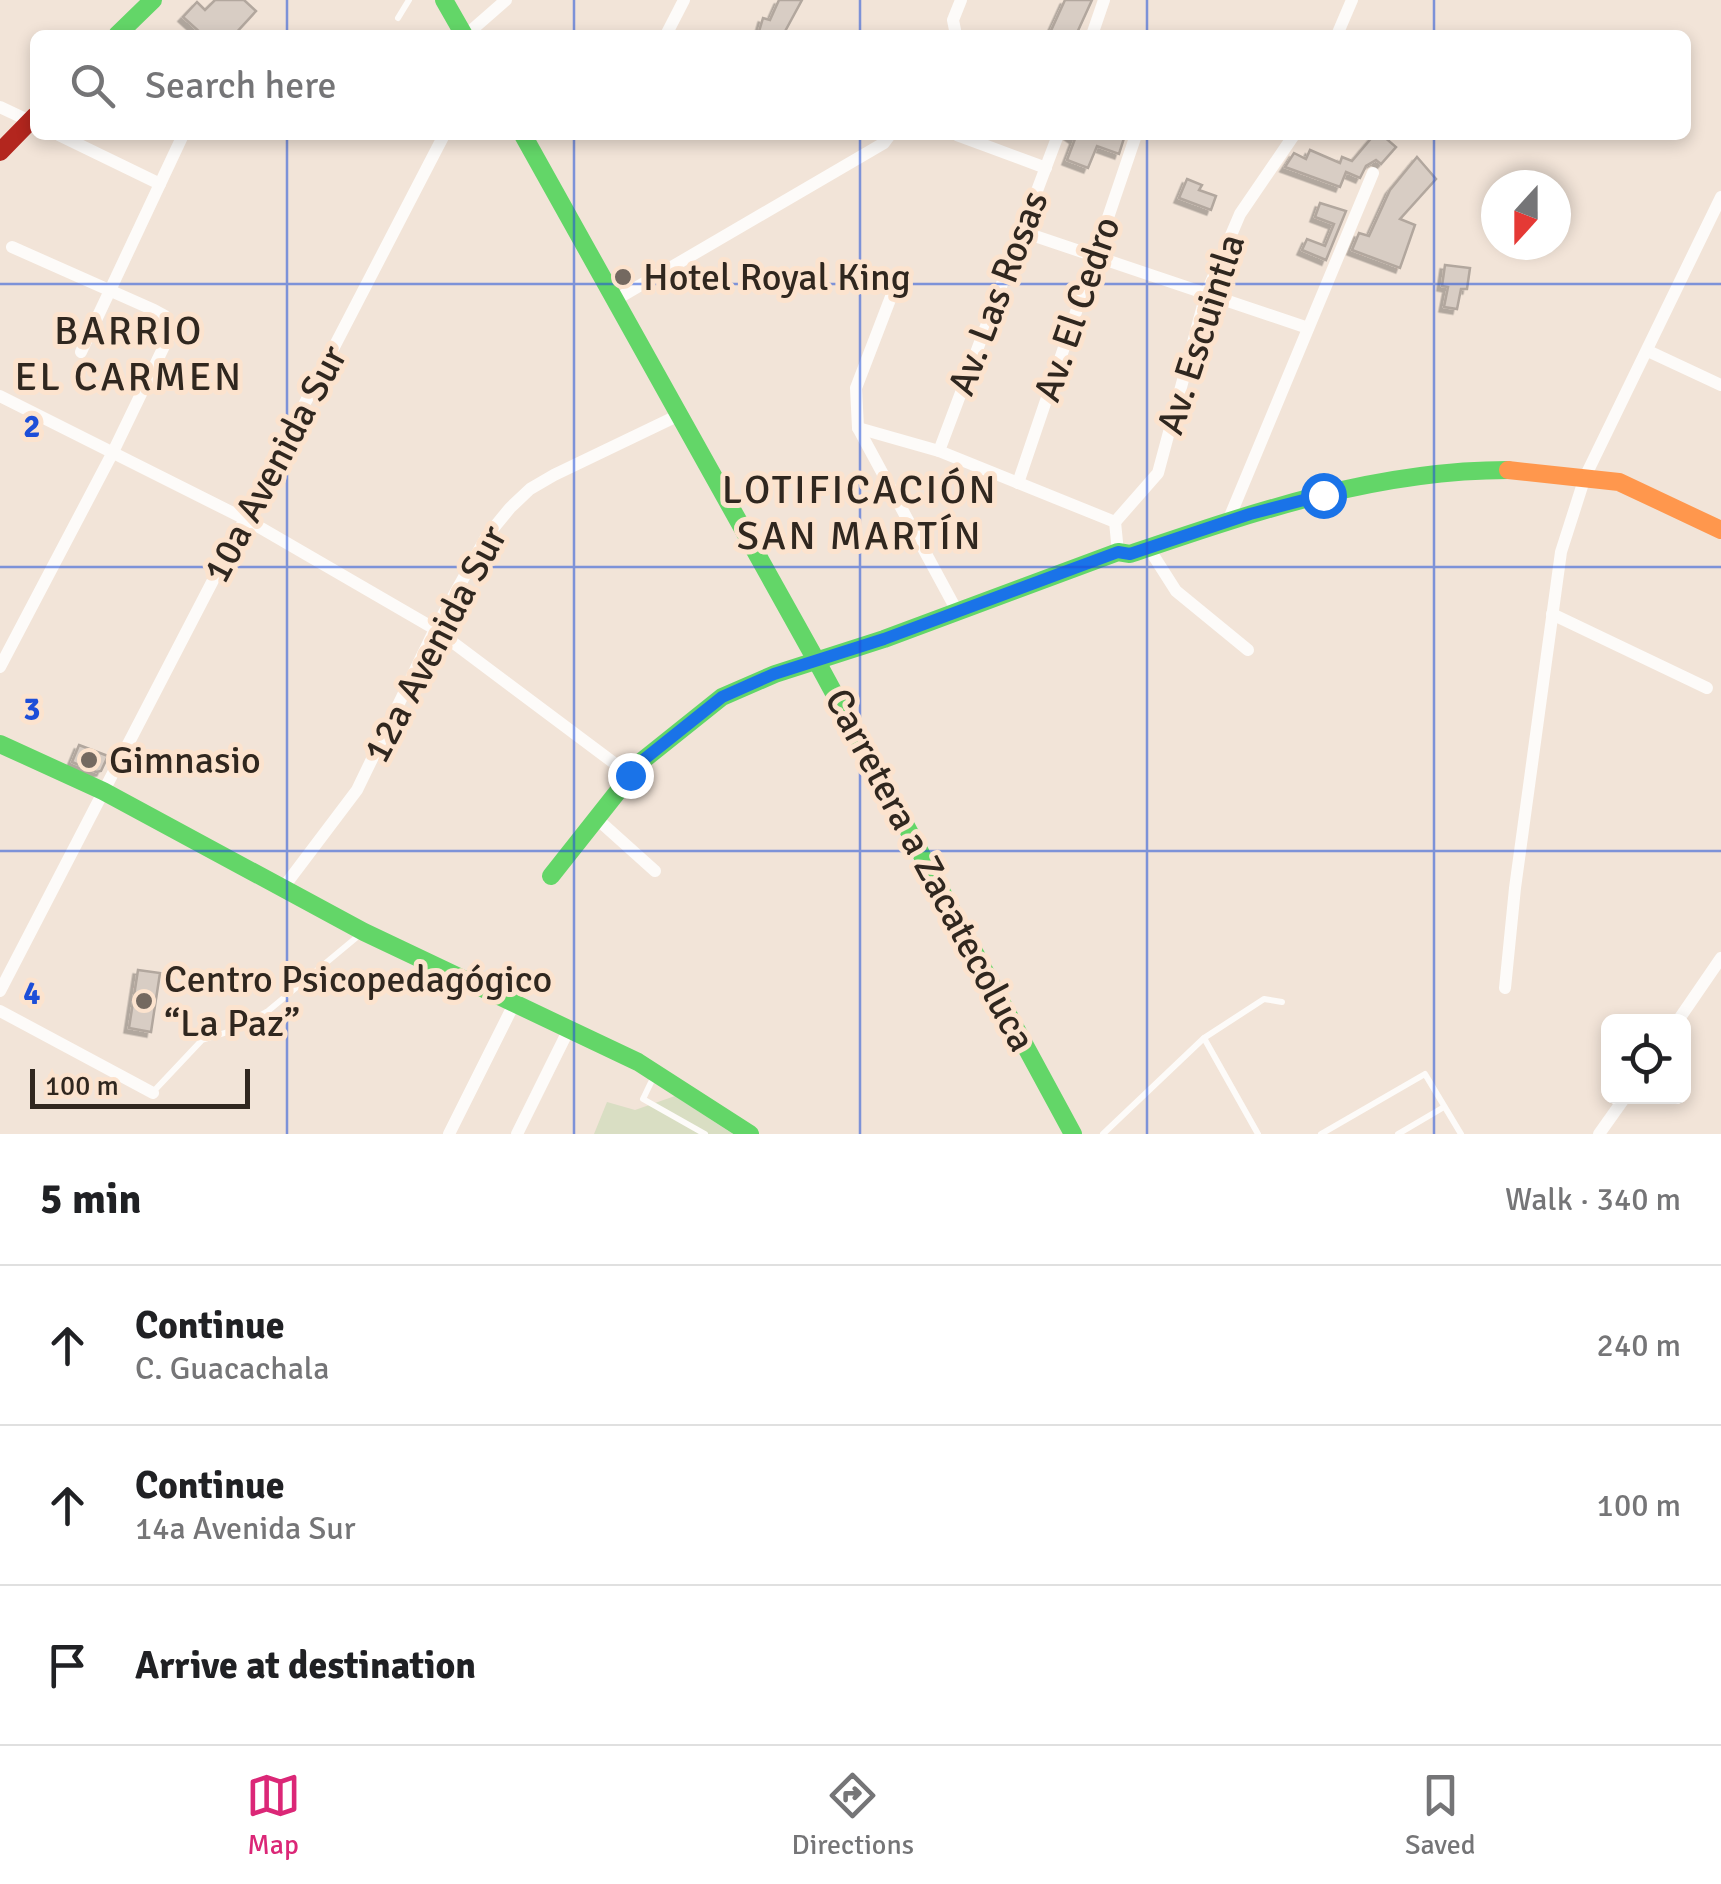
<!DOCTYPE html>
<meta charset="utf-8">
<style>
body{margin:0;font-family:Signika,sans-serif;background:#f2f2f2;color:#202124}
.controls{position:absolute;right:30px;bottom:30px;display:grid;overflow:hidden;border-radius:15px;box-shadow:0 5px 15px #0003}
.controls button{width:90px;height:90px;display:grid;place-items:center;padding:0;border:0;border-bottom:2px solid #e0e0e0;background:#fff;color:#202124;font:50px sans-serif}
.compass{position:absolute;left:1481px;top:170px;width:90px;height:90px;border-radius:50%;background:#fff;box-shadow:0 5px 15px #0003;rotate:201deg}
.scale{position:absolute;left:30px;bottom:25px;width:220px;box-sizing:border-box;padding-left:10px;border:5px solid #30271f;border-top:0;font-size:28px;line-height:35px;white-space:nowrap;color:#30271f;-webkit-text-stroke:8px #fce3ce;paint-order:stroke}
.stop{position:absolute;width:30px;height:30px;margin:-22px;border:8px solid #1a73e8;border-radius:50%;background:#fff}
.stop.end{background:#1a73e8;border-color:#fff;box-shadow:0 2px 10px #0008}
.list{margin:0;padding:0;list-style:none}
h2{display:flex;justify-content:space-between;align-items:center;height:130px;margin:0;padding:0 40px;font-size:42px}
h2 small{font-size:32px;font-weight:400;color:#757577}
.list li{display:grid;grid-template-columns:65px 1fr auto;gap:30px;align-items:center;box-sizing:border-box;height:160px;padding:0 40px;border-top:2px solid #e0e0e0}
.list b{display:block;font-size:38px;white-space:nowrap}
.list p{margin:0;font-size:32px;white-space:nowrap;color:#757577}
.list em{font-size:32px;font-style:normal;color:#757577}
.icon{flex:none;width:55px;height:55px;fill:none;stroke:currentColor;stroke-width:2;stroke-linecap:round;stroke-linejoin:round}
.map{position:relative;flex:none;width:1721px;height:1134px;overflow:hidden}
.search{position:absolute;background:#fff;box-shadow:0 5px 15px #0003;left:30px;right:30px;top:30px;height:110px;display:flex;align-items:center;gap:25px;box-sizing:border-box;padding:0 35px;border-radius:15px;color:#757577;font-size:38px}
.sheet{height:610px;background:#fff}
nav{display:flex;justify-content:space-around;align-items:center;box-sizing:border-box;height:140px;border-top:2px solid #e0e0e0;background:#fff;font-size:28px;color:#757577}
nav a{display:grid;justify-items:center;gap:5px}
nav .on{color:#db2777}
.map>svg:first-child{display:block}
.green{fill:#d9dec3}
.building{fill:#d8cdc4;stroke:#b2a79e;stroke-width:2.5;filter:url(#shadow)}
.lines{fill:none;stroke-linecap:round;stroke-linejoin:round}
.lane{stroke:#fdfbf9;stroke-width:6}
.street{stroke:#fdfbf9;stroke-width:12}
.fast{stroke:#63d668;stroke-width:18}
.slow{stroke:#ff974d;stroke-width:18}
.jam{stroke:#b3261e;stroke-width:18}
.route{stroke:#1a73e8;stroke-width:12}
.grid{fill:none;stroke:#1d4ed8;stroke-width:2.5;stroke-opacity:0.55}
.poi-dot{fill:#746960;stroke:#fce3ce;stroke-width:4}
.labels{text-anchor:middle;dominant-baseline:central;stroke-width:10;stroke-linejoin:round;paint-order:stroke}
.poi-label{font-size:38px;fill:#30271f;stroke:#fce3ce;text-anchor:start}
.street-label{font-size:38px;fill:#30271f;stroke:#fce3ce}
.neighbourhood-label{font-size:40px;letter-spacing:2.5px;fill:#30271f;stroke:#fce3ce}
.grid-label{font-size:32px;text-anchor:middle;font-weight:bold;fill:#1d4ed8;stroke:#fce3ce;stroke-width:10;stroke-linejoin:round;paint-order:stroke}
</style>
<div class="map">
<svg width="1721" height="1134" viewBox="0 0 1721 1134">
<defs>
<filter id="shadow"><feDropShadow dx="-4.5" dy="4.5" stdDeviation="0" flood-color="#0004"/></filter>
</defs>
<rect width="100%" height="100%" fill="#f2e4d8"/>
<polygon class="green" points="675,1096 733,1134 594,1134 607,1102 635,1110"/>
<g class="building">
<polygon points="215,0 244,0 256,11 234,35 203,35 183,17 197,2 205,10"/>
<polygon points="779,0 802,0 783,35 758,35 763,18 770,20"/>
<polygon points="1065,0 1092,0 1076,35 1049,35"/>
<polygon points="1069,135 1125,135 1119,154 1097,146 1088,168 1067,160 1075,139"/>
<polygon points="1374,135 1382,135 1396,147 1381,164 1376,160 1366,166 1360,178 1346,172 1340,187 1285,167 1294,153 1306,159 1310,150 1340,163 1342,157 1352,161"/>
<polygon points="1417,157 1436,179 1400,219 1415,225 1400,268 1352,250 1359,233 1369,236 1390,190"/>
<polygon points="1187,179 1202,185 1199,190 1216,196 1211,210 1179,198"/>
<polygon points="1320,203 1346,211 1326,260 1302,250 1307,239 1325,246 1334,224 1315,217"/>
<polygon points="1445,265 1470,268 1467,289 1461,289 1457,309 1444,307 1448,287 1442,286"/>
<polygon points="79,745 108,756 101,771 96,772 72,762"/>
<polygon points="138,970 160,973 151,1032 129,1028"/>
</g>
<g class="lines">
<g class="lane">
<polyline points="398,18 409,0"/>
<polyline points="1204,1038 1258,1134"/>
<polyline points="655,1074 643,1099 705,1134"/>
<polyline points="153,1092 202,1040 234,1030 268,1011 363,932"/>
<polyline points="1103,1134 1204,1038 1264,999 1282,1002"/>
<polyline points="1321,1134 1425,1074 1461,1134"/>
<polyline points="1398,1134 1444,1107"/>
</g>
<g class="street">
<polyline points="466,35 506,0"/>
<polyline points="666,35 684,0"/>
<polyline points="956,35 953,20 961,0"/>
<polyline points="1092,35 1104,0"/>
<polyline points="1337,35 1352,0"/>
<polyline points="0,107 34,123"/>
<polyline points="59,135 160,184"/>
<polyline points="957,135 1046,168"/>
<polyline points="1023,232 1308,328"/>
<polyline points="894,289 856,388 858,428 957,611"/>
<polyline points="615,300 884,143 890,135"/>
<polyline points="1648,351 1721,385"/>
<polyline points="81,352 183,135"/>
<polyline points="0,396 247,520 435,629 630,775"/>
<polyline points="858,428 939,451 1115,522 1118,552"/>
<polyline points="939,451 1058,135"/>
<polyline points="1018,483 1136,135"/>
<polyline points="1228,521 1373,173"/>
<polyline points="1115,522 1158,473 1206,294 1240,214 1294,135"/>
<polyline points="1148,547 1176,591 1248,650"/>
<polyline points="1552,614 1707,688"/>
<polyline points="0,667 113,452 169,336 165,316 154,310 12,247"/>
<polyline points="596,818 655,871"/>
<polyline points="283,888 357,790 435,629 487,536 510,508 530,489 554,475 679,415"/>
<polyline points="1505,988 1515,888 1561,552 1585,477 1721,197"/>
<polyline points="0,991 444,135"/>
<polyline points="0,1011 153,1093"/>
<polyline points="1677,1022 1721,958"/>
<polyline points="449,1134 515,1002"/>
<polyline points="517,1134 570,1027"/>
<polyline points="1599,1134 1626,1096"/>
</g>
<g class="fast">
<polyline points="444,0 464,35"/>
<polyline points="117,35 153,0"/>
<polyline points="523,135 816,660 1073,1134"/>
<polyline points="0,744 103,791 364,932 638,1062 750,1134"/>
<path d="M 551,876 L 642,761 L 722,697 L 775,674 L 884,639 L 1118,552 L 1130,554 C 1254,512 1376,470 1508,470"/>
</g>
<polyline class="slow" points="1508,470 1619,482 1721,530"/>
<polyline class="jam" points="0,152 35,116"/>
</g>
<g class="lines">
<polyline class="route" points="630,775 642,761 722,697 774,674 884,639 1118,552 1130,554 1250,514 1323,495"/>
</g>
<path class="grid" d="M 287,0 L 287,35M 574,0 L 574,35M 860,0 L 860,35M 1147,0 L 1147,35M 1434,0 L 1434,35M 287,135 L 287,1134M 574,135 L 574,1134M 860,135 L 860,1134M 1147,135 L 1147,1134M 1434,135 L 1434,1134M 0,284 L 1721,284M 0,567 L 1721,567M 0,851 L 1721,851"/>
<g class="poi-dot">
<circle cx="623" cy="277" r="10"/>
<circle cx="89" cy="760" r="10"/>
<circle cx="144" cy="1001" r="10"/>
</g>
<g class="labels">
<g class="poi-label">
<text x="643" y="277">Hotel Royal King</text>
<text x="109" y="760">Gimnasio</text>
<text x="164" y="979">Centro Psicopedagógico<tspan x="164" dy="44">“La Paz”</tspan></text>
</g>
<g class="street-label">
<text transform="translate(998 293) rotate(-69)">Av. Las Rosas</text>
<text transform="translate(1077 309) rotate(-71)">Av. El Cedro</text>
<text transform="translate(1201 334) rotate(-72)">Av. Escuintla</text>
<text transform="translate(275 464) rotate(-62)">10a Avenida Sur</text>
<text transform="translate(435 644) rotate(-62)">12a Avenida Sur</text>
<text transform="translate(930 870) rotate(62)">Carretera a Zacatecoluca</text>
</g>
<g class="neighbourhood-label">
<text x="129" y="331">BARRIO<tspan x="129" dy="46">EL CARMEN</tspan></text>
<text x="860" y="490">LOTIFICACIÓN<tspan x="860" dy="46">SAN MARTÍN</tspan></text>
</g>
</g>
<g class="grid-label">
<text x="32" y="437">2</text>
<text x="32" y="720">3</text>
<text x="32" y="1004">4</text>
</g>
</svg>
<div class="controls">
<button><svg class="icon" aria-label="locate" viewBox="0 0 24 24"><circle cx="12" cy="12" r="6"/><path d="M12 2v4M12 18v4M2 12h4M18 12h4"/></svg></button>
</div>
<svg class="compass" viewBox="-18 -18 36 36"><path d="M0-13l5 13h-10z" fill="#e53935"/><path d="M0 13l5-13h-10z" fill="#757577"/></svg>
<div class="scale">100 m</div>
<div class="stop" style="left:1323px;top:495px"></div>
<div class="stop end" style="left:630px;top:775px"></div>
<div class="search"><svg class="icon" aria-label="search" viewBox="0 0 24 24"><circle cx="10" cy="10" r="6"/><path d="M15 15l6 6"/></svg>Search here</div>
</div>
<section class="sheet">
<h2>5 min<small>Walk · 340 m</small></h2>
<ul class="list">
<li><svg class="icon" aria-label="ahead" viewBox="0 0 24 24"><path d="M12 20V5M6 11l6-6 6 6"/></svg><div><b>Continue</b><p>C. Guacachala</p></div><em>240 m</em></li>
<li><svg class="icon" aria-label="ahead" viewBox="0 0 24 24"><path d="M12 20V5M6 11l6-6 6 6"/></svg><div><b>Continue</b><p>14a Avenida Sur</p></div><em>100 m</em></li>
<li><svg class="icon" aria-label="arrive" viewBox="0 0 24 24"><path d="M6 21V4h12l-3 4 3 4H6"/></svg><div><b>Arrive at destination</b></div></li>
</ul>
</section>
<nav>
<a class="on"><svg class="icon" aria-label="map" viewBox="0 0 24 24"><path d="M3 6l6-2 6 2 6-2v14l-6 2-6-2-6 2zM9 4v14M15 6v14"/></svg>Map</a>
<a><svg class="icon" aria-label="directions" viewBox="0 0 24 24"><path d="M12 3l9 9-9 9-9-9zM9 14v-3h6M13 9l2 2-2 2"/></svg>Directions</a>
<a><svg class="icon" aria-label="saved" viewBox="0 0 24 24"><path d="M7 4h10v16l-5-4-5 4z"/></svg>Saved</a>
</nav>
